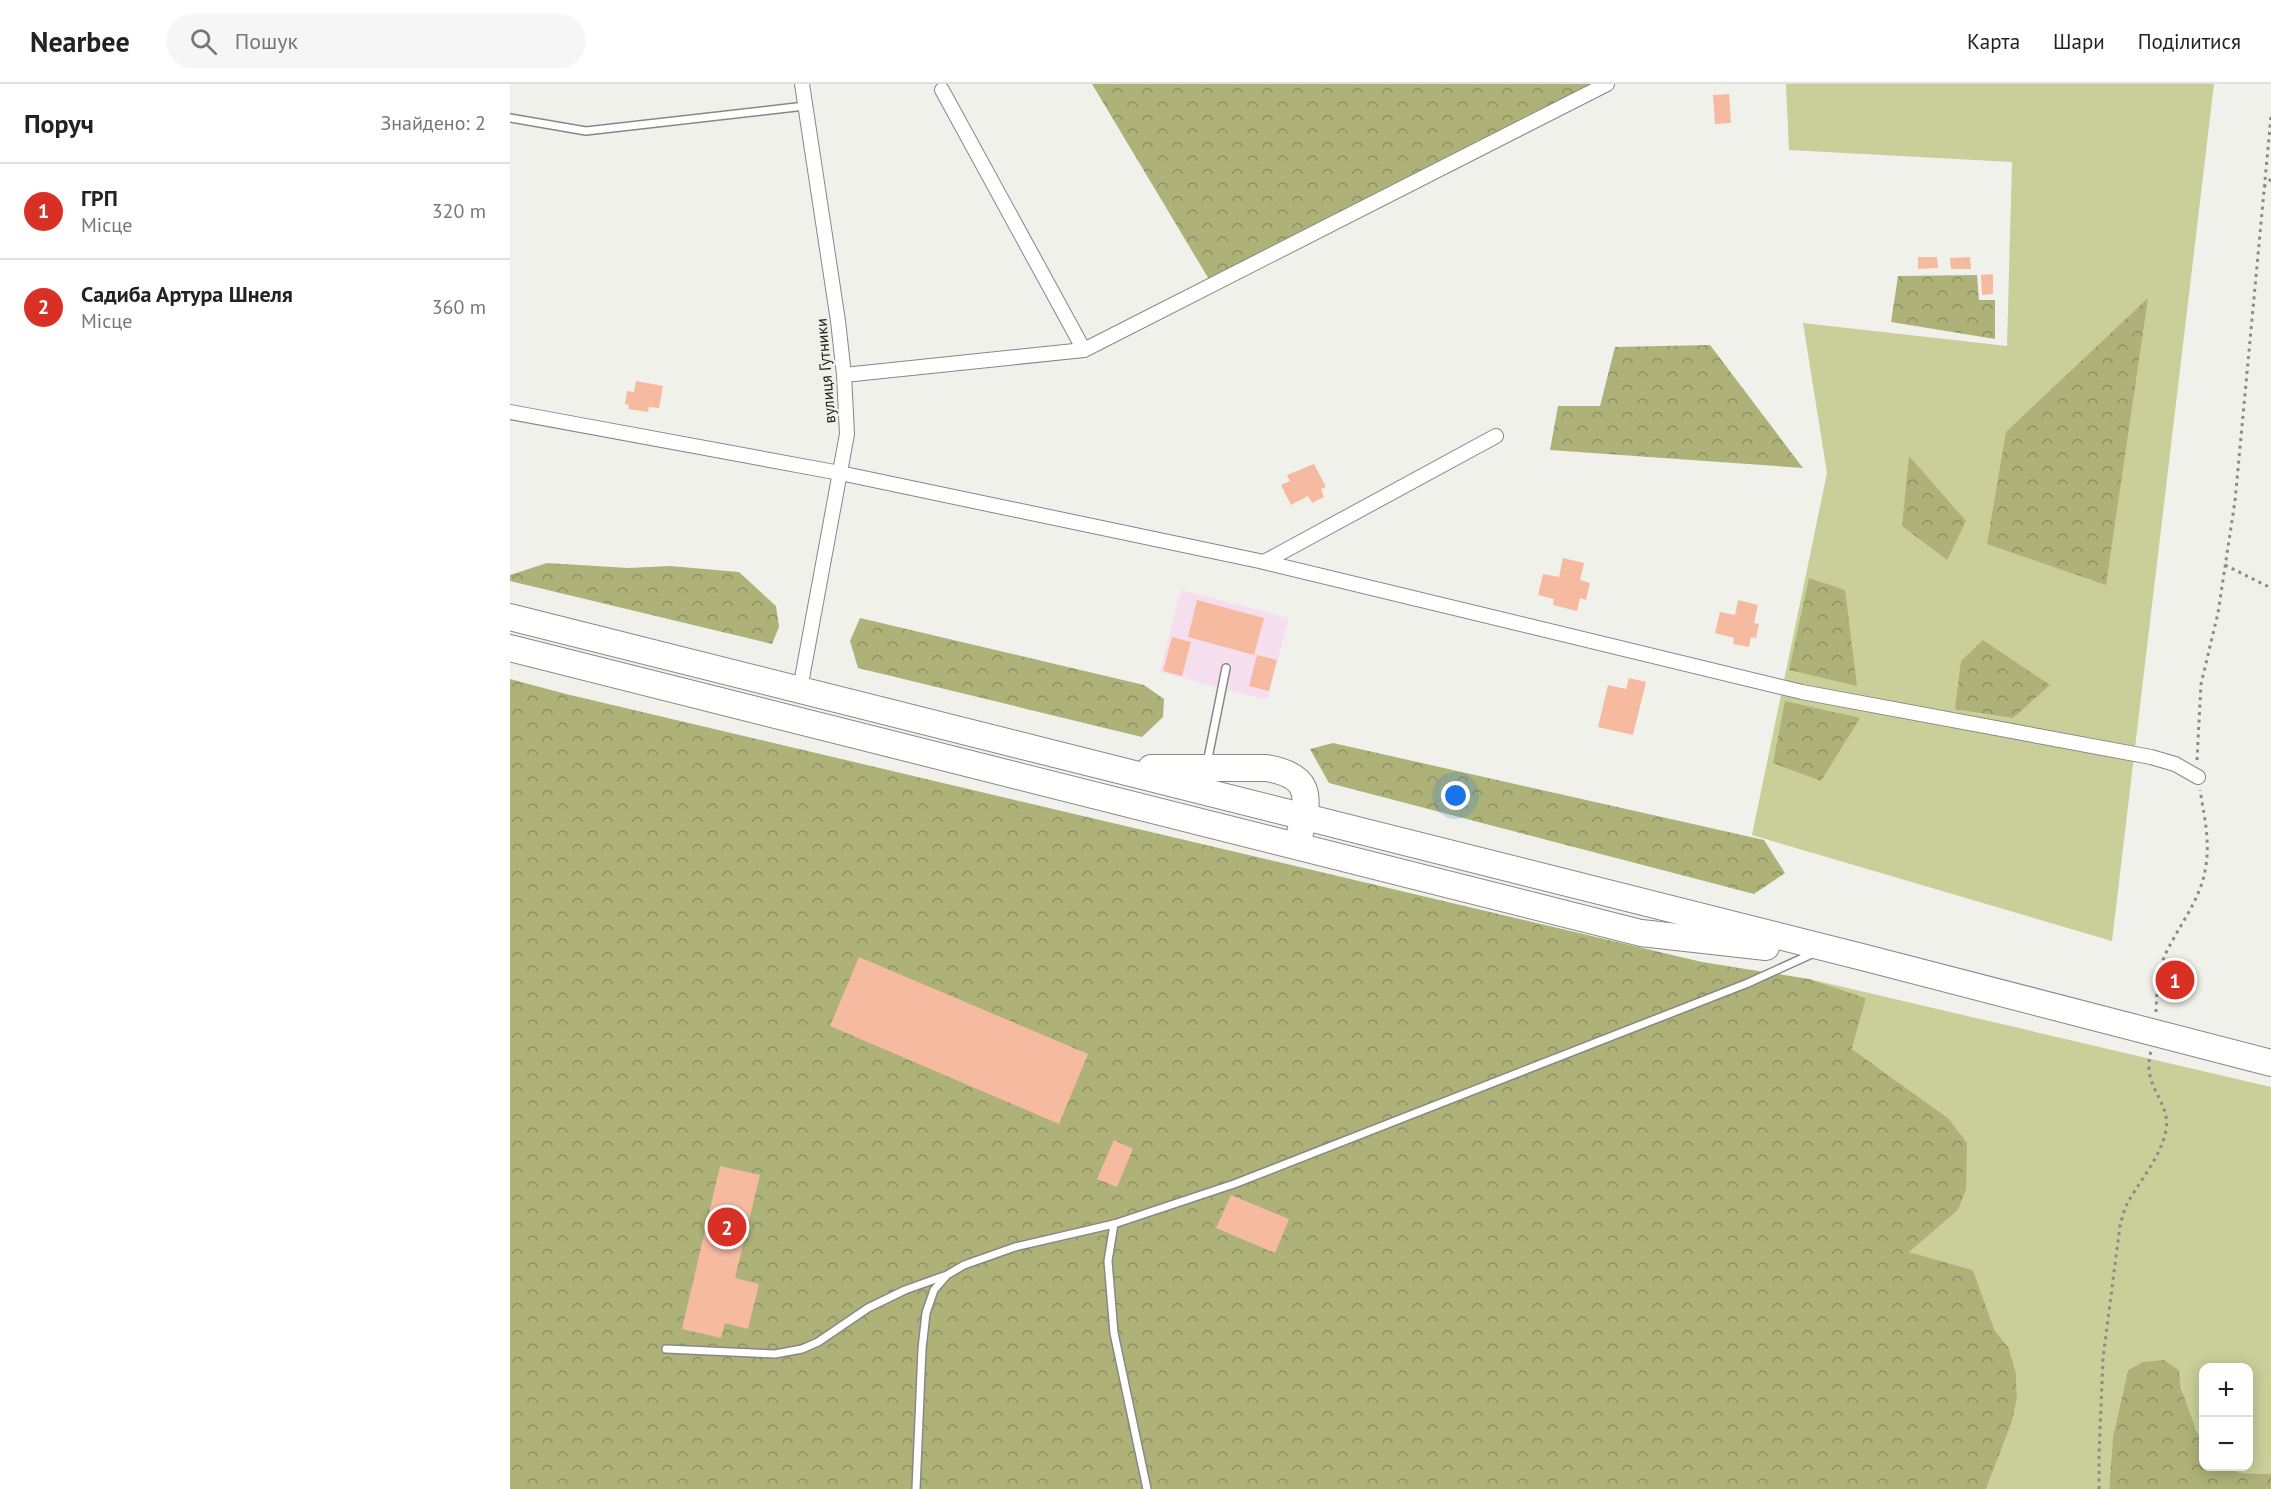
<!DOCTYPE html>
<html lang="uk">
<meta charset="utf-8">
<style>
body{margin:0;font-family:"PT Sans",sans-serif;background:#f6f6f6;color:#222}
.controls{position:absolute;right:18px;bottom:18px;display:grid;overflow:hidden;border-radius:12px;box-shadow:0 3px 15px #0003}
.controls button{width:54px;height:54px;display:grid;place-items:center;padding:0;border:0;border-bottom:2px solid #e0e0e0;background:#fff;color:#222;font:30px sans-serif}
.you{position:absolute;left:946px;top:712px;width:21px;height:21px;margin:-15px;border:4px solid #fff;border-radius:50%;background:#1a73e8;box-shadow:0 0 0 9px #1a73e833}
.badge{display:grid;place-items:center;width:39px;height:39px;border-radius:50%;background:#d93025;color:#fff;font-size:20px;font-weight:700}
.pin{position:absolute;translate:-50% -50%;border:3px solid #fff;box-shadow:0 2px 6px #0006}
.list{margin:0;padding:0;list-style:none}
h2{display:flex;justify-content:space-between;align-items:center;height:78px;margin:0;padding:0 24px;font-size:26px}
h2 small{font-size:20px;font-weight:400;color:#767676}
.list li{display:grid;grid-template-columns:39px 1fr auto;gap:18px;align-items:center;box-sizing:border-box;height:96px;padding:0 24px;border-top:2px solid #e0e0e0}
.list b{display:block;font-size:22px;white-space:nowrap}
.list p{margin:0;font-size:20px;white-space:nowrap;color:#767676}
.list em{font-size:20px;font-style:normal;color:#767676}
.icon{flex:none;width:33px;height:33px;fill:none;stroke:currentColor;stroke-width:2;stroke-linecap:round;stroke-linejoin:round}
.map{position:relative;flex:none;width:1761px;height:1405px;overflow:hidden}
header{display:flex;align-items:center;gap:36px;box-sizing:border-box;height:84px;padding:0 30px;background:#fff;border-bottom:2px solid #e0e0e0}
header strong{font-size:28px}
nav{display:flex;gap:33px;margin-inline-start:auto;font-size:21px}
.search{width:420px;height:54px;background:#f6f6f6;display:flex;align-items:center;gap:15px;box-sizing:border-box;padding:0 21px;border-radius:33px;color:#767676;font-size:22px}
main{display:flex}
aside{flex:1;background:#fff}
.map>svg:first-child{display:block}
.commercial{fill:#f5dfee}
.grass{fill:#cace99}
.forest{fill:url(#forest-crowns)}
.building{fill:#f6baa1}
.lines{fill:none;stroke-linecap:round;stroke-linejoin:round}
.lane-casing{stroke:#888783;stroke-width:10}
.street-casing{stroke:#888783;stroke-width:16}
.highway-casing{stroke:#888783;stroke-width:28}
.path{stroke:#8b8b87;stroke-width:3;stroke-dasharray:3 4.5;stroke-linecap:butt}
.lane{stroke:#fff;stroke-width:7}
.street{stroke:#fff;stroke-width:14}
.highway{stroke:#fff;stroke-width:26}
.labels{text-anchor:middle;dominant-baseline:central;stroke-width:5;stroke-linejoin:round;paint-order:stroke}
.street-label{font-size:16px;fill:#222220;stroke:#f1f1eb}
</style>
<header>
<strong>Nearbee</strong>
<div class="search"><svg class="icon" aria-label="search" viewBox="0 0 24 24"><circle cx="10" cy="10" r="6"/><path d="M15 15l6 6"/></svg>Пошук</div>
<nav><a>Карта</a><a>Шари</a><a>Поділитися</a></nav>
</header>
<main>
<aside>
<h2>Поруч<small>Знайдено: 2</small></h2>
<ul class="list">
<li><span class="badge">1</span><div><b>ГРП</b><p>Місце</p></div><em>320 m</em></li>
<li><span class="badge">2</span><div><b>Садиба Артура Шнеля</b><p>Місце</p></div><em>360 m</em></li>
</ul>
</aside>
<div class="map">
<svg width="1761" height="1405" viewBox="0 0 1761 1405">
<defs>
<pattern id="forest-crowns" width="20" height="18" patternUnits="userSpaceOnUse" patternTransform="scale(1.5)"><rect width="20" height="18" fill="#aeb278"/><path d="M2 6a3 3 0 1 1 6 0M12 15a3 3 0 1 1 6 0" fill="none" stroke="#8d9062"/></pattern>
</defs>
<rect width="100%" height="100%" fill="#f1f1eb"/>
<polygon class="commercial" points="671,506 779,534 757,616 650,588"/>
<g class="grass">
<polygon points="1276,0 1704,0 1602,857 1242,751 1317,389 1293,239 1497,262 1502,78 1279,66"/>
<path d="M 1299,895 L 1761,1003 L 1761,1390 L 1728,1389 L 1719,1383 L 1738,1382 L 1738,1284 L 1694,1284 L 1693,1357 C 1680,1337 1671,1311 1669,1286 C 1649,1273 1639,1276 1618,1286 L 1603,1352 L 1599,1405 L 1476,1405 L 1502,1338 L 1507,1314 L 1506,1289 L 1499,1264 L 1485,1247 L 1463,1186 L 1398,1168 L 1448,1126 L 1456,1106 L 1456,1086 L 1438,1034 L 1342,965 L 1356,914 Z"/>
</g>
<g class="forest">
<polygon points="582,0 1088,0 700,197"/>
<polygon points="1467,191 1469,216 1485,216 1485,255 1381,238 1388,192"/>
<polygon points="1638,214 1596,501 1477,460 1496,348"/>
<polygon points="1200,261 1293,384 1040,366 1048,322 1090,322 1105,263"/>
<polygon points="1399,372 1456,437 1437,476 1392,442"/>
<polygon points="37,479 118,484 160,482 229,488 266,522 269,543 262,560 0,497 0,491"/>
<polygon points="1299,494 1335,506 1347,602 1279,586"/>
<polygon points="350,534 634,601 654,615 653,633 632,653 348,584 340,557"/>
<polygon points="1473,556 1540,601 1503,634 1445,625 1451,577"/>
<polygon points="0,595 56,610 1192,878 1299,895 1356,914 1342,965 1438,1034 1457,1059 1456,1106 1448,1126 1399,1168 1463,1186 1485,1247 1499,1264 1506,1289 1507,1314 1502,1338 1476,1405 0,1405"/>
<polygon points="1275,617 1350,634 1311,697 1263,679"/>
<polygon points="823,659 1254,756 1275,789 1244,810 819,699 800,665"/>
<polygon points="1654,1276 1669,1286 1671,1304 1686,1346 1693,1357 1694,1382 1719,1383 1729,1389 1761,1390 1761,1405 1599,1405 1603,1352 1618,1286 1633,1278"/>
</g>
<g class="building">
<polygon points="1219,10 1221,39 1205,40 1203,11"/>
<polygon points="1408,173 1427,173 1428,184 1408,185"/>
<polygon points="1460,173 1461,185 1441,185 1440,174"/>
<polygon points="1483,190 1483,210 1472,211 1471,191"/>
<polygon points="126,297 153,302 149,324 139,323 138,328 118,325 119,321 115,320 117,307 124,308"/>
<polygon points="804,380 816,403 811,405 814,413 802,419 798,412 781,421 771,401 780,397 777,391"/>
<polygon points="1053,474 1074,479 1070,496 1080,499 1076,516 1070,514 1067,527 1043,521 1044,515 1028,511 1033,490 1049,493"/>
<polygon points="687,516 754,534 744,571 678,553"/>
<polygon points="1228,516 1248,521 1244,539 1249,540 1246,554 1241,553 1239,563 1223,560 1224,554 1205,549 1210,528 1225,531"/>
<polygon points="662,553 681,558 672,592 653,587"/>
<polygon points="747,571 767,576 759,607 739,602"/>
<polygon points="1119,594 1136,598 1123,651 1088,643 1098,601 1116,605"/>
<polygon points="349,873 578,970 549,1040 320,942"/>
<polygon points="604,1056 623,1065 607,1103 587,1095"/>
<polygon points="210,1082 250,1091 225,1194 249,1200 238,1245 215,1239 211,1254 172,1245"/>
<polygon points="721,1111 779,1135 765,1169 706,1144"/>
</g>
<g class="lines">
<g class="lane-casing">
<g id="lane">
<polyline points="0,34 76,47 295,22"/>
<polyline points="697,679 716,584"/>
<polyline points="604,1140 598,1177 604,1249 637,1405"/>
<polyline points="156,1265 265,1270 292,1265 308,1258 358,1224 395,1206 434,1192"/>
<polyline points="406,1405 412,1265 416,1229 424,1206 437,1191 454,1181 505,1163 604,1140 724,1100 1238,899 1304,869"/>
</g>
</g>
<g class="street-casing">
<g id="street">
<polyline points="432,6 574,266"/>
<polyline points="334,291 574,266 1097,0"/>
<polyline points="0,328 330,389 754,478 1292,608 1641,673 1665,680 1688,693"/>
<polyline points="754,478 986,352"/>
<polyline points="290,605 337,350 334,291 328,237 292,0"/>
</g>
</g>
<g class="highway-casing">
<g id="highway">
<polyline points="0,533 1352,873 1761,979"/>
<polyline points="0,564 1131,849 1256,863"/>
<path d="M 641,684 L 756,684 C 799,691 801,710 790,749"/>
</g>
</g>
<g class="path">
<polyline points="1754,103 1761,95"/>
<polyline points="1715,481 1761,504"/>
<polyline points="1687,676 1691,600 1708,529 1725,417 1761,32"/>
<path d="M 1646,928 C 1647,907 1647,885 1658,865 C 1672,837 1692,813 1696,781 C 1700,756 1694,731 1690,706"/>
<path d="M 1589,1405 L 1589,1371 L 1593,1274 L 1610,1142 C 1612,1134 1614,1126 1617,1120 C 1630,1096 1651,1073 1656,1046 C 1661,1016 1631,1004 1641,967"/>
</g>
<use href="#lane" class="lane"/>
<use href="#street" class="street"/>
<use href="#highway" class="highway"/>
</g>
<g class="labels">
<g class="street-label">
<text transform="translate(315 287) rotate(-95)">вулиця Гутники</text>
</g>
</g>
</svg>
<div class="controls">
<button>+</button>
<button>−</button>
</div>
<div class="you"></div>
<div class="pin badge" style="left:1665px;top:896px">1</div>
<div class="pin badge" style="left:217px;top:1143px">2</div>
</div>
</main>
